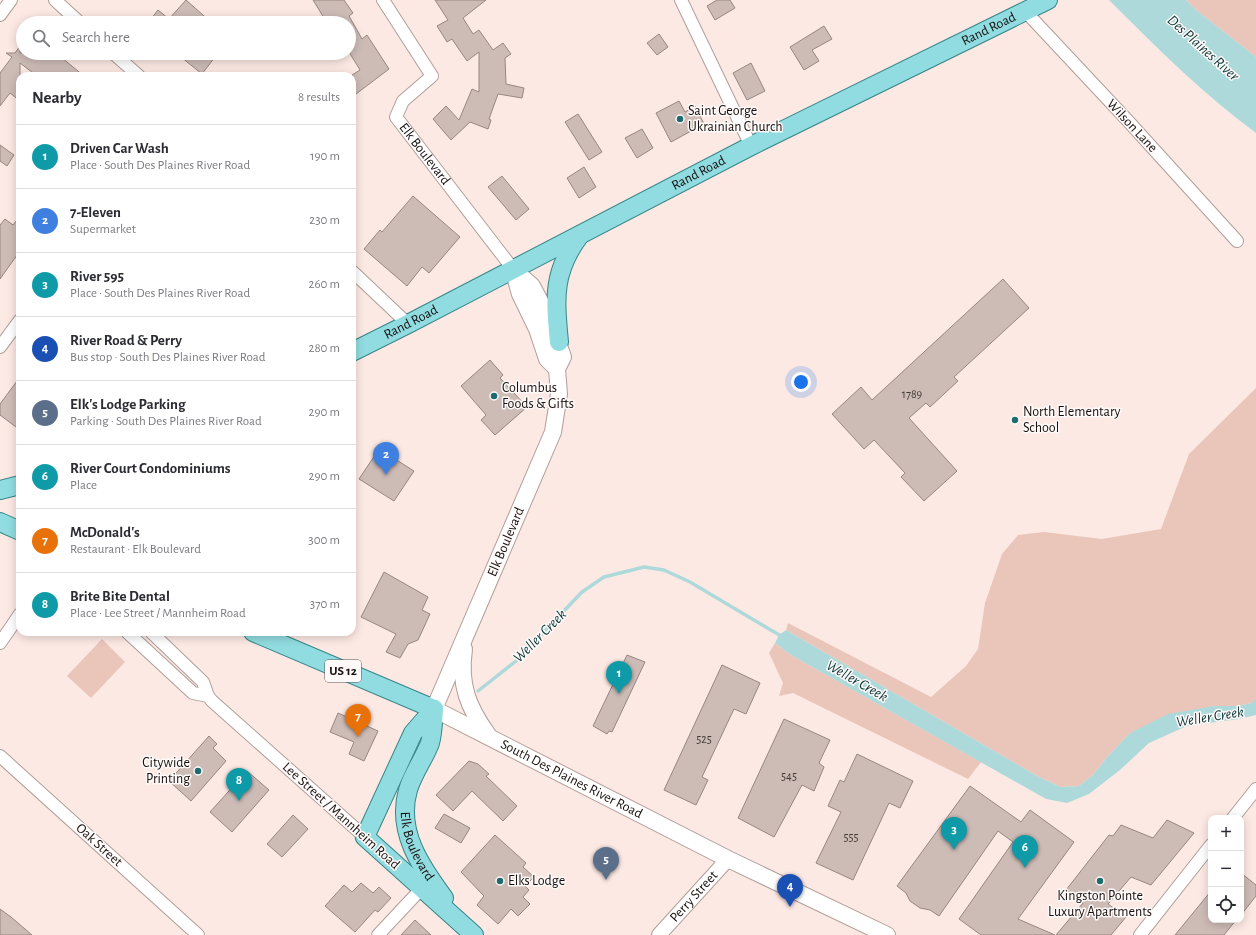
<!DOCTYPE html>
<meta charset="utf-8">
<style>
body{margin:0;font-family:"Alegreya Sans",sans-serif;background:#f7f7f7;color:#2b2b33}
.controls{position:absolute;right:12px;bottom:12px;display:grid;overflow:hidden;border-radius:8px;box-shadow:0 2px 10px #0003}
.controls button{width:36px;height:36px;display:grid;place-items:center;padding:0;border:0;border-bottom:1px solid #e1e1e2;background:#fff;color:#2b2b33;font:20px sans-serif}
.you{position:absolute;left:801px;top:382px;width:14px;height:14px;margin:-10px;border:3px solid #fff;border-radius:50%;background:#1a73e8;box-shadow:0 0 0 6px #1a73e833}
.badge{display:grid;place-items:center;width:26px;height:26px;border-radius:50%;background:#d93025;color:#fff;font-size:13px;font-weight:700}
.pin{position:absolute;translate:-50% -33px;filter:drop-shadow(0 1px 2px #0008)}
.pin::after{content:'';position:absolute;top:21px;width:14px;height:12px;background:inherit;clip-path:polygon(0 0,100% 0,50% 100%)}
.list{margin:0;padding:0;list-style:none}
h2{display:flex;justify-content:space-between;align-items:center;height:52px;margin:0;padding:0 16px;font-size:17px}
h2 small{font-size:13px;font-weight:400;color:#7c7c81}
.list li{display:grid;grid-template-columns:26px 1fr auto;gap:12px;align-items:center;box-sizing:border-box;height:64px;padding:0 16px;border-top:1px solid #e1e1e2}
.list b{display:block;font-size:15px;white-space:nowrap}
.list p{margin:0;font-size:13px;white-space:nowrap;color:#7c7c81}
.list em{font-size:13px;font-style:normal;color:#7c7c81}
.icon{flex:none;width:22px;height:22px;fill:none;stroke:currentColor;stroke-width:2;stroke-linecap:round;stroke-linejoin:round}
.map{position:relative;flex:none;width:1256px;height:935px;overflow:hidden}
.search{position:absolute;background:#fff;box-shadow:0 2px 10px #0003;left:16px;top:16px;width:340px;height:44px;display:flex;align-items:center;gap:10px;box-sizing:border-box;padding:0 14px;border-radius:22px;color:#7c7c81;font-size:15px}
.panel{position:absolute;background:#fff;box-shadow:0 2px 10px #0003;left:16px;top:72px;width:340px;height:564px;border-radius:12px}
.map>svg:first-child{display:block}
.green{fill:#eac5ba}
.water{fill:#aed9db}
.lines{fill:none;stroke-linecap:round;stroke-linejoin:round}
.stream{stroke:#aed9db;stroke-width:3.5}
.building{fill:#cdbbb6;stroke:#978681}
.minor-casing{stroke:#b09e99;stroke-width:14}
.tertiary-casing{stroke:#b09e99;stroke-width:16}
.secondary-casing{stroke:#b09e99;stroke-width:18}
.primary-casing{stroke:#368588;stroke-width:20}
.minor{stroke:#fff;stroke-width:12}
.tertiary{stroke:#fff;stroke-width:14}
.secondary{stroke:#fff;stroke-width:16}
.primary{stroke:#91dce0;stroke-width:18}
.poi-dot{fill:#1e6a6e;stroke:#fefaf9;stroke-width:1.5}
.labels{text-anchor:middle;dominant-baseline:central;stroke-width:3;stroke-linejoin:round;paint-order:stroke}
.number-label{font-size:12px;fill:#433a37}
.shield{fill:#fefaf9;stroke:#5b5654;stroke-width:1}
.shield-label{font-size:13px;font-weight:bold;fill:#150f0d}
.street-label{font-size:14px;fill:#150f0d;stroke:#fefaf9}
.poi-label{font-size:14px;fill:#150f0d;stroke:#fefaf9;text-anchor:start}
.water-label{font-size:15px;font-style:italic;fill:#093436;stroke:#fefaf9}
</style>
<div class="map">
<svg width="1256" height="935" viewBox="0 0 1256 935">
<rect width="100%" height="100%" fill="#fde9e4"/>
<g class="green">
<polygon points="1186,0 1256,0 1256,57 1196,10"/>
<polygon points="1256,388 1256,705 1252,703 1237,706 1214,706 1130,733 1108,756 1093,775 1079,786 1061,787 1039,777 786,630 788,623 931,697 966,666 978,649 985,603 1002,554 1018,535 1044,532 1102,539 1161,529 1189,454"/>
<polygon points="102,639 125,662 91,698 67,676"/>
<polygon points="775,643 791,655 981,762 968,779 793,693 779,696 783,683 769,653"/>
</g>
<g class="water">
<path d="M 1109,0 L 1186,0 L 1196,10 L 1256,57 L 1256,133 C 1202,93 1156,47 1109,0 Z"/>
<polygon points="786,630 1039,777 1061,787 1079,786 1093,775 1108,756 1130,733 1168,714 1214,706 1237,706 1252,703 1256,699 1256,715 1239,719 1187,726 1149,743 1120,770 1089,794 1067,803 1046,799 791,655 775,643 779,635"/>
</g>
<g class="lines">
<polyline class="stream" points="478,691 516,661 582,592 604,577 644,567 664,570 690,582 781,636"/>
</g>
<g class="building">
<polygon points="186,0 212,23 148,23 158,10 169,19"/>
<polygon points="313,0 344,0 353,13 349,16 362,39 367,35 389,69 356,94 352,88 352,75 360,70 349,52 349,23 327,23"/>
<polygon points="435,0 486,0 463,18 473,34 479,30 493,50 503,43 511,54 505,58 506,84 524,88 522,98 498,94 489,119 491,120 488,129 470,122 451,140 433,119 446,106 459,120 472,89 479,92 479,52 467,61 452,39 447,42 437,26 448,20"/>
<polygon points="717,0 730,0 735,8 715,20 707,6"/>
<polygon points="824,26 832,39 812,50 819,61 804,70 790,47"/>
<polygon points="659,34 668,47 657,55 647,43"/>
<polygon points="20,46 20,53 56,53 84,76 37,76 20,63 20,101 10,93 0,106 0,73 12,57 6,53 15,53"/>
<polygon points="176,53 218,53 202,74"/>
<polygon points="751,63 765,91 747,100 733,73"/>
<polygon points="679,101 685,112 695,106 704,124 671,142 656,113"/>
<polygon points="578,114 602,152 589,160 565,122"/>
<polygon points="642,129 653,148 637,158 625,138"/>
<polygon points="0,145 14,155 7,166 0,161"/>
<polygon points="584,167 596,187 579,198 567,178"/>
<polygon points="502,176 529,209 516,220 488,187"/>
<polygon points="413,196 460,237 429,273 422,267 407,286 364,249 380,230 382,232"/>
<polygon points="20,216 20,251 0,279 0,225 5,219 13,225"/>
<polygon points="1003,279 1029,308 954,377 958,381 930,407 926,403 909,418 957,471 924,501 901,477 905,473 874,440 864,449 832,414 861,387 872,400"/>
<polygon points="490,360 503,375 500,378 527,407 495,435 481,420 486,415 461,386"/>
<polygon points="20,377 20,430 0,415 0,404"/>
<polygon points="379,449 414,471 394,501 359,479"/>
<polygon points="384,572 428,597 422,610 430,614 418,640 408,644 400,658 386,652 396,634 361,617"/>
<polygon points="627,655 645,662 612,732 609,731 607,734 593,726"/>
<polygon points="722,665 760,683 746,714 734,709 702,777 708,780 696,805 664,790"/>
<polygon points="338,713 378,731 364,761 349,754 354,742 330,732"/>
<polygon points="784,719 830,740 819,763 824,767 814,791 802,785 774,837 738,818"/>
<polygon points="209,736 217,744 213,748 226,761 191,801 169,781"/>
<polygon points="857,754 913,781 900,808 889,803 853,880 816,863 841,812 828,806 840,780 844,782"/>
<polygon points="469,761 478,764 489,774 486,776 517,806 503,821 472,791 453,811 436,795"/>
<polygon points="247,771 269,790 232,832 210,812"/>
<polygon points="970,786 1021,822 1030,810 1074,842 1018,919 1055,935 981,935 959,919 1013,842 998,831 939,916 930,910 920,908 910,901 906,893 897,886"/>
<polygon points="444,814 470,828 461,843 435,828"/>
<polygon points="293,815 308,829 282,857 267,844"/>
<polygon points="1167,820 1194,833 1151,885 1131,877 1108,904 1126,917 1111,935 1056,935 1083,903 1066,890 1109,835 1113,836 1121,825 1153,838"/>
<polygon points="495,835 526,863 523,867 534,877 525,886 529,890 523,897 530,904 518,916 511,909 498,924 477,905 484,896 461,872"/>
<polygon points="1241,873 1256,885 1256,896 1241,915"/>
<polygon points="361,883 373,893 379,887 391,898 378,912 375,910 355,932 325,906 344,885 352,892"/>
<polygon points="1211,891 1211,920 1236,920 1224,935 1175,935"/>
<polygon points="0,909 11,917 32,935 0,935"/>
<polygon points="415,920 431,935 401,935"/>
</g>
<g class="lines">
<g class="minor-casing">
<g id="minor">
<polyline points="55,0 80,23"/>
<path id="s1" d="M 383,0 L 432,76 L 403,101 L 396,117 L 513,269"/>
<polyline points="681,0 751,146"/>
<polyline points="1026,12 1129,122 1237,241"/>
<polyline points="0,15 11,0"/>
<polyline points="113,53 139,76"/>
<polyline points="352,271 408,324"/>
<polyline points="0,347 20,320"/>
<polyline points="127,632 193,693 208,696"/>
<polyline points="151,632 203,682 208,696 212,701 365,837"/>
<polyline points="0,643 20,614"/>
<polyline points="0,756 198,935"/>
<polyline points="1233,818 1256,789"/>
<polyline points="378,935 422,888"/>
<polyline points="1140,935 1211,845"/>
</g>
</g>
<g class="tertiary-casing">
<g id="tertiary">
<path id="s2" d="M 659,935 L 728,859"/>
</g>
</g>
<g class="secondary-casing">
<g id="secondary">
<path id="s3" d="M 513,269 L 532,286 L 549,318 L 563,357 L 557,369 L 559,394 L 553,432 L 434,709 L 728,859 L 887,935"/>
<polyline points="513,269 520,294 537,329 547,359 557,369"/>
<path d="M 464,649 C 459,685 468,707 488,735"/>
</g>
</g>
<g class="primary-casing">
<g id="primary">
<path d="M 559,342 C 555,299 552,272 580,235"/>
<path id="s4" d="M 352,352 L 408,324 L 751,146 L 1048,0"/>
<polyline points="0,490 20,485"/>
<polyline points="0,522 20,531"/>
<polyline points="253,632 434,709"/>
<polyline points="434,709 413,733 365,837 474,935"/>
<path id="s5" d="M 434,709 C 433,720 433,733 430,743 C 424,759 413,773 408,790 C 396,831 421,867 444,898"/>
</g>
</g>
<use href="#minor" class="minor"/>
<use href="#tertiary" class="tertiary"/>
<use href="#secondary" class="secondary"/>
<use href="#primary" class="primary"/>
</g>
<g class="poi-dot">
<circle cx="680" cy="119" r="4"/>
<circle cx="494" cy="396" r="4"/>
<circle cx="1015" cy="420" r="4"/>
<circle cx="198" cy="771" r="4"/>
<circle cx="500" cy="881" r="4"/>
<circle cx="1100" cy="881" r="4"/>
</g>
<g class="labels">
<g class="number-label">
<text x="912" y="394">1789</text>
<text x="704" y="739">525</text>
<text x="789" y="776">545</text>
<text x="851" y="837">555</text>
</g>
<rect class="shield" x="325" y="660" width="36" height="22" rx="3"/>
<g class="shield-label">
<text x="343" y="671">US 12</text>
</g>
<g class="street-label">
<text stroke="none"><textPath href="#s4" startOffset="714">Rand Road</textPath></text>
<text transform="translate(1132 126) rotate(47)">Wilson Lane</text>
<text stroke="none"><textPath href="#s1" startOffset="193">Elk Boulevard</textPath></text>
<text stroke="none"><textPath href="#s4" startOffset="390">Rand Road</textPath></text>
<text stroke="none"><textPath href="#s4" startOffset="66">Rand Road</textPath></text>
<text transform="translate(506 542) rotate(-67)">Elk Boulevard</text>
<text stroke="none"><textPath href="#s3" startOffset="636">South Des Plaines River Road</textPath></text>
<text transform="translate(341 816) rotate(42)">Lee Street / Mannheim Road</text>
<text transform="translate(99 845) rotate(42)">Oak Street</text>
<text stroke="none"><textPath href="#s5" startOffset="145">Elk Boulevard</textPath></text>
<text stroke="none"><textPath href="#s2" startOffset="52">Perry Street</textPath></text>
</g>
<g class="poi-label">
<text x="688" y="111">Saint George<tspan x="688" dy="16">Ukrainian Church</tspan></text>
<text x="502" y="388">Columbus<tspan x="502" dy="16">Foods &amp; Gifts</tspan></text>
<text x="1023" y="412">North Elementary<tspan x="1023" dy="16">School</tspan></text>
<text x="190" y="763" text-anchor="end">Citywide<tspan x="190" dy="16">Printing</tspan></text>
<text x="508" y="881">Elks Lodge</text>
<text x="1100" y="896" text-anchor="middle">Kingston Pointe<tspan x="1100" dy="16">Luxury Apartments</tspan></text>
</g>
<g class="water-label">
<text transform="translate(1203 48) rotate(42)">Des Plaines River</text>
<text transform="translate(540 636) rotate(-45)">Weller Creek</text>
<text transform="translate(857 681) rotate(30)">Weller Creek</text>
<text transform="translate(1210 717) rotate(-9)">Weller Creek</text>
</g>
</g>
</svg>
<div class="controls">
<button>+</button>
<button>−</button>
<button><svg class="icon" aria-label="locate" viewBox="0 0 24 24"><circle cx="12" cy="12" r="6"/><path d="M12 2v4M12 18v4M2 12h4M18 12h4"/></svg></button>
</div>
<div class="you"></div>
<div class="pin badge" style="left:619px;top:694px;background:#0f9aa8">1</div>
<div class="pin badge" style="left:386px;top:475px;background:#3f7fe0">2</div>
<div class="pin badge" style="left:954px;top:850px;background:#0f9aa8">3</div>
<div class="pin badge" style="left:790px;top:907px;background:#1a4fb4">4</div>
<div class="pin badge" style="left:606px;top:880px;background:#5c6f8a">5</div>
<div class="pin badge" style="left:1025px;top:868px;background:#0f9aa8">6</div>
<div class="pin badge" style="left:358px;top:737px;background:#e8710a">7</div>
<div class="pin badge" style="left:239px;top:801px;background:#0f9aa8">8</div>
<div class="search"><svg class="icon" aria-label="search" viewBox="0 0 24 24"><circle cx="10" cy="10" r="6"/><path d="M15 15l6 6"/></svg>Search here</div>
<section class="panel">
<h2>Nearby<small>8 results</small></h2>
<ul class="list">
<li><span class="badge" style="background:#0f9aa8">1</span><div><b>Driven Car Wash</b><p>Place · South Des Plaines River Road</p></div><em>190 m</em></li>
<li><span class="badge" style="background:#3f7fe0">2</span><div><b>7-Eleven</b><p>Supermarket</p></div><em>230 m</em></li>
<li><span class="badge" style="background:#0f9aa8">3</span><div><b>River 595</b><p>Place · South Des Plaines River Road</p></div><em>260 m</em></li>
<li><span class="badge" style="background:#1a4fb4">4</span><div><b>River Road &amp; Perry</b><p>Bus stop · South Des Plaines River Road</p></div><em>280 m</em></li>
<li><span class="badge" style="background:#5c6f8a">5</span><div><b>Elk's Lodge Parking</b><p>Parking · South Des Plaines River Road</p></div><em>290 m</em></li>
<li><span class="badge" style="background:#0f9aa8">6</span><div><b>River Court Condominiums</b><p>Place</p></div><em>290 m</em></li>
<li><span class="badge" style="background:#e8710a">7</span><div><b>McDonald's</b><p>Restaurant · Elk Boulevard</p></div><em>300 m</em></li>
<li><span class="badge" style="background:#0f9aa8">8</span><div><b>Brite Bite Dental</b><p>Place · Lee Street / Mannheim Road</p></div><em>370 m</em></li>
</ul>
</section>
</div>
